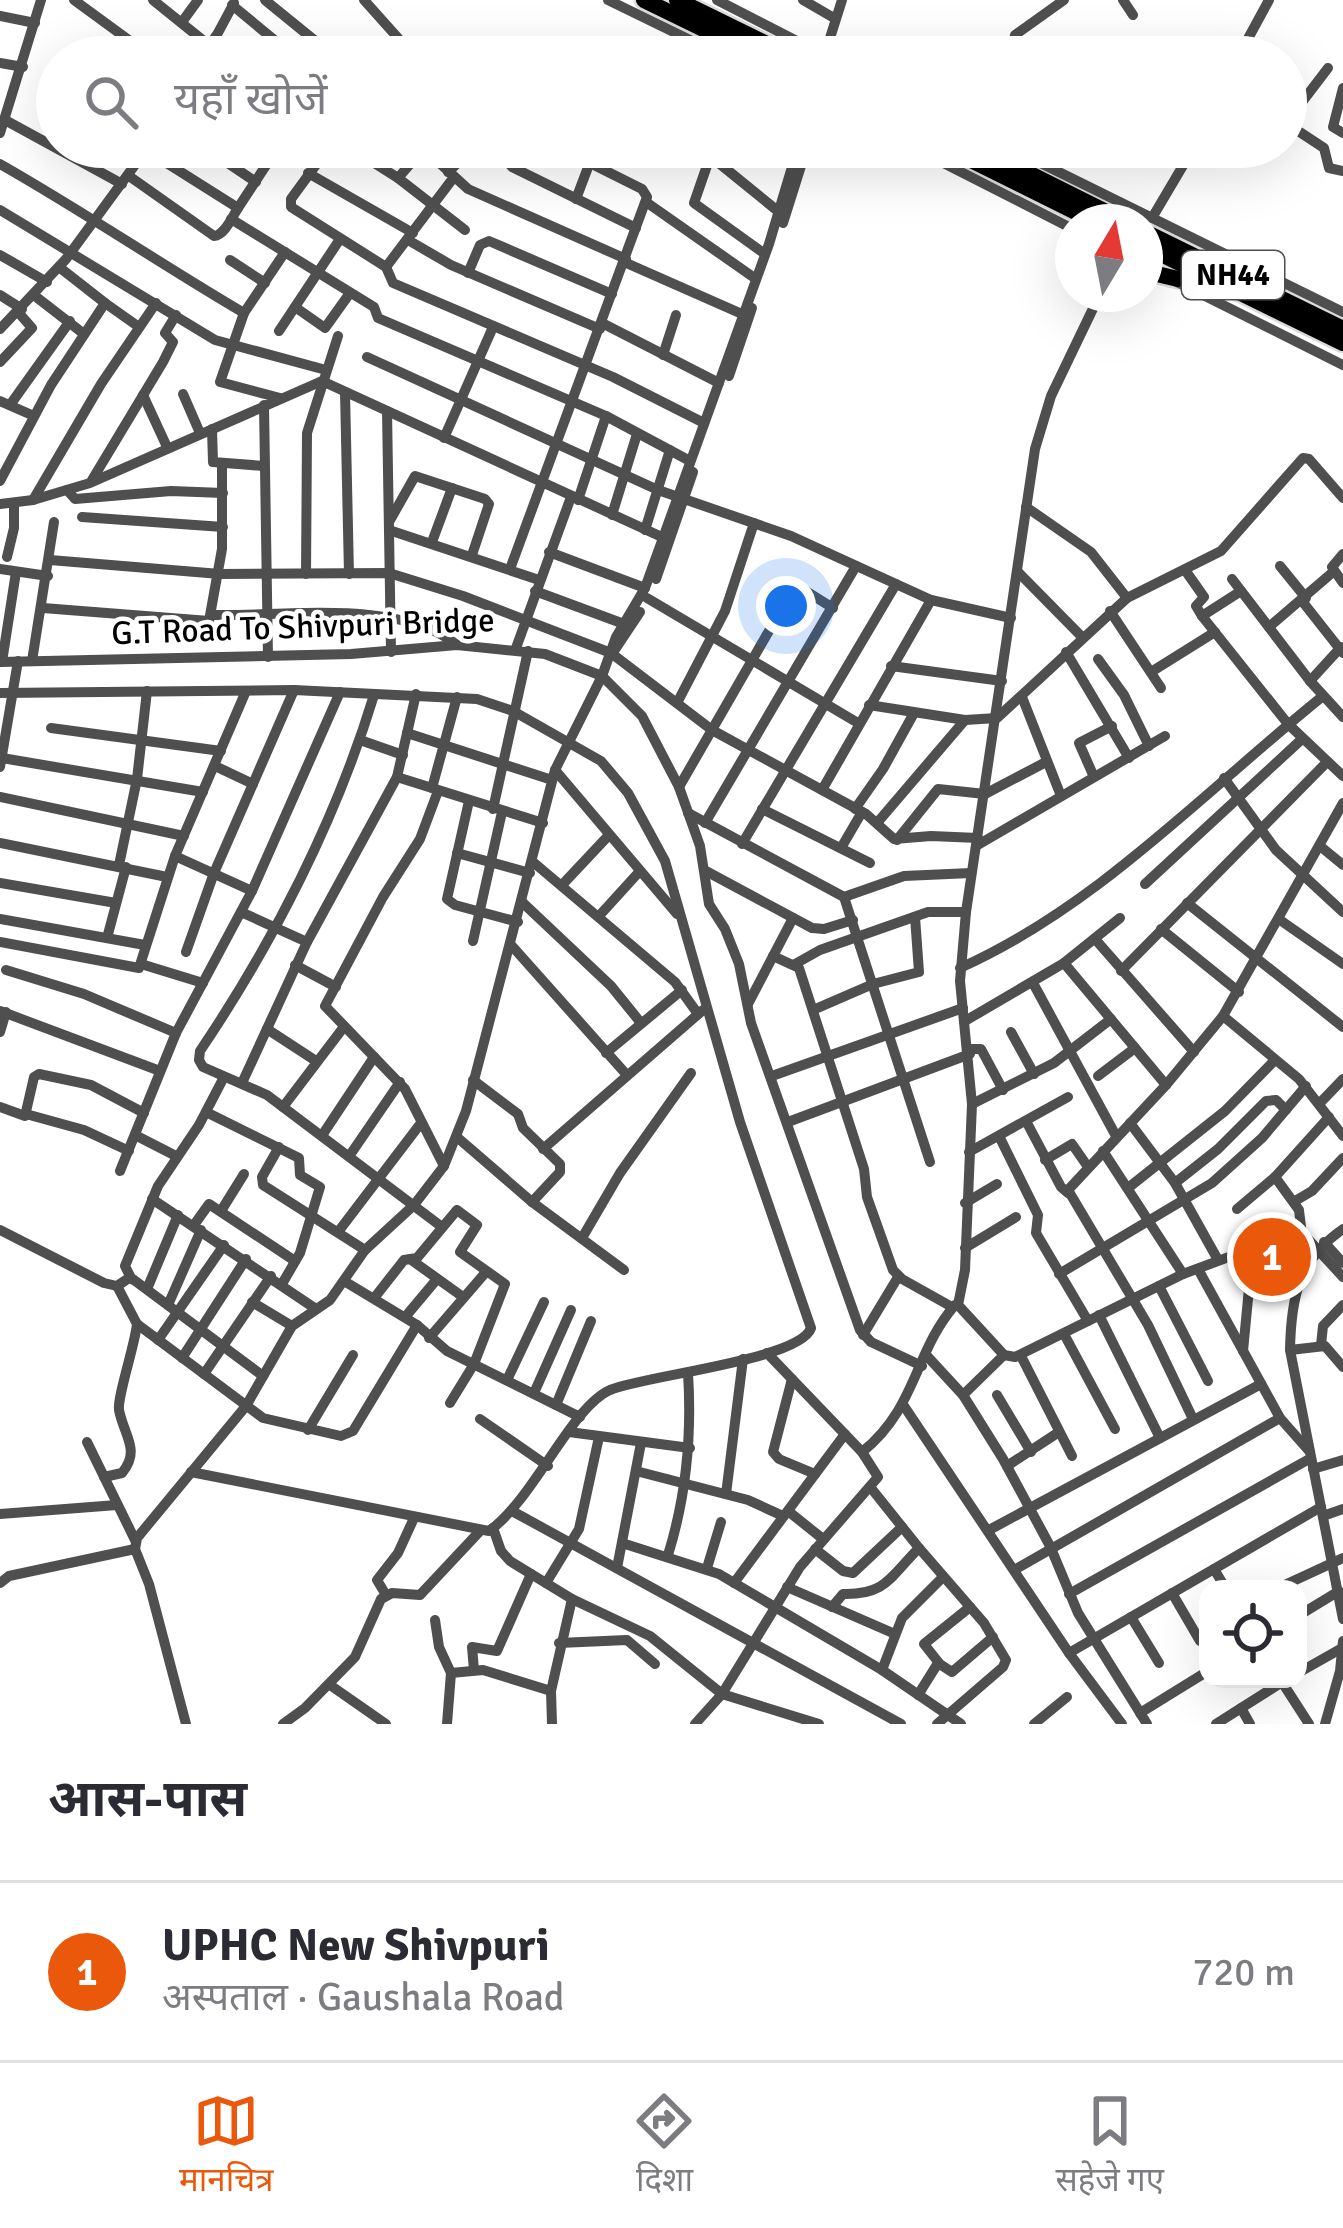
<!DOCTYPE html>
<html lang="hi">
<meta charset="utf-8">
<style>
body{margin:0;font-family:Signika,"Noto Sans Devanagari",sans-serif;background:#f7f7f7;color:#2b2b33}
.controls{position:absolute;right:36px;bottom:36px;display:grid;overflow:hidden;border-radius:24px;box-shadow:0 12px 48px #0002}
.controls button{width:108px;height:108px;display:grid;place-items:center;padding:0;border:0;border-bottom:3px solid #e1e1e2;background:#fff;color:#2b2b33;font:60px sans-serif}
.compass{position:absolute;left:1055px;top:204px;width:108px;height:108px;border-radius:50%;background:#fff;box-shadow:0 12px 48px #0002;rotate:10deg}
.you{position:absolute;left:786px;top:606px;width:42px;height:42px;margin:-30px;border:9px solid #fff;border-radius:50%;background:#1a73e8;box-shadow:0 0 0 18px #1a73e833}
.badge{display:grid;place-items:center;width:78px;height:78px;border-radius:50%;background:#ea580c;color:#fff;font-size:39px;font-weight:700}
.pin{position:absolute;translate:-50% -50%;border:6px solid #fff;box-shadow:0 3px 12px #0006}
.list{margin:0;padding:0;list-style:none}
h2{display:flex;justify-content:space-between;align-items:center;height:156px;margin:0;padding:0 48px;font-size:51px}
h2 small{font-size:39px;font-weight:400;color:#7c7c81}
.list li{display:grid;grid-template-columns:78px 1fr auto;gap:36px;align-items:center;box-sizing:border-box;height:180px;padding:0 48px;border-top:3px solid #e1e1e2}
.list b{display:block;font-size:45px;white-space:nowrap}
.list p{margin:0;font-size:39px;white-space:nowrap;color:#7c7c81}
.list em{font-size:39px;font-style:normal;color:#7c7c81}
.icon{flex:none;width:66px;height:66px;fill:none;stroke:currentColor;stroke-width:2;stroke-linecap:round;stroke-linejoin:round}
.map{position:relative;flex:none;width:1343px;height:1724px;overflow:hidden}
.search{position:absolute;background:#fff;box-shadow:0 12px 48px #0002;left:36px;right:36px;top:36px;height:132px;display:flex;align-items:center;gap:30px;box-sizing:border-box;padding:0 42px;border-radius:66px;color:#7c7c81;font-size:45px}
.sheet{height:336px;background:#fff}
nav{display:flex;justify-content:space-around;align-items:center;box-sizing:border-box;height:168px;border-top:3px solid #e1e1e2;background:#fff;font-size:33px;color:#7c7c81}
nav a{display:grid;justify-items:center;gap:6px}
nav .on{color:#ea580c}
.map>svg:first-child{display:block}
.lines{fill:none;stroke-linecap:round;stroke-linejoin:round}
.highway-casing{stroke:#dbdbdb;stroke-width:21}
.minor{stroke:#4f4f4f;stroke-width:10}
.highway{stroke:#000;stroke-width:16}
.labels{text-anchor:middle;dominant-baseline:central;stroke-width:9;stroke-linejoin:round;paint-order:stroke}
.shield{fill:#fff;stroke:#4c4c4c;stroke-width:3}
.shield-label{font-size:30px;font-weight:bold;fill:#000}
.street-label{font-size:33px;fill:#000;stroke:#fff}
</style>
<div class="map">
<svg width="1343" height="1724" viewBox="0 0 1343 1724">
<rect width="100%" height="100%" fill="#fff"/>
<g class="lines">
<g class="highway-casing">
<g id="highway">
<polyline points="644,0 761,57"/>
<polyline points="677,0 793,57"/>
<polyline points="945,147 1096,222"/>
<polyline points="976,147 1126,222"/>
<polyline points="1145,232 1343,329"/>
<polyline points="1145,246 1343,343"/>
<polyline points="1161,275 1178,279 1200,272"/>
</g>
</g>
<g class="minor">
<polyline points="74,0 152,57"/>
<polyline points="153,0 210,46"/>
<polyline points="265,0 335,57"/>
<polyline points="364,0 415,57"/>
<polyline points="608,0 725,57"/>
<polyline points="717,0 828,57"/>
<polyline points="803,0 834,18"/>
<polyline points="1123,0 1133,15"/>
<polyline points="232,5 295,57"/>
<polyline points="0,16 35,23"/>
<polyline points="182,22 198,0"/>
<polyline points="215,37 240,57"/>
<polyline points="464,51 469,57"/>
<polyline points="205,57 234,3"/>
<polyline points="824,57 842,0"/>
<polyline points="1019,57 1013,44 1015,35 1064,0"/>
<polyline points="1238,57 1269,0"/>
<polyline points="0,63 23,67"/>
<polyline points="1328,68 1286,123 1324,148 1329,168 1343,171"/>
<polyline points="1343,88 1333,127 1343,133"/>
<polyline points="5,120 122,184"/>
<polyline points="0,133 41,0"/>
<polyline points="204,147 256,182"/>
<polyline points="329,147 291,199 291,207 386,267 454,177"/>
<polyline points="349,147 398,178 465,230"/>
<polyline points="422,147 468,189 626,259"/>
<polyline points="494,147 512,167 636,228"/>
<polyline points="699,147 779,212"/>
<polyline points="912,147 1073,229"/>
<polyline points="1008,147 1343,312"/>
<polyline points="711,154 694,203 765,254"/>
<path d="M 0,164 C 83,211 162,265 244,313 L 220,382 L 280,398"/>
<polyline points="448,172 467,154 466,147"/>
<polyline points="308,173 413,233"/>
<path d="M 129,176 L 214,236 C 225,235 232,217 238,208 L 146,150"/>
<polyline points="398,178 424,148"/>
<polyline points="576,199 590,162"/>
<polyline points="646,202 756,279"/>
<polyline points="238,208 278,147"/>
<polyline points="0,210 215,340 326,370"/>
<polyline points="1152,218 1194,147"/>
<polyline points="231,219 374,307 378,318 606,416 690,461"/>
<polyline points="783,223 807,147"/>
<polyline points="408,240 451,265 600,329"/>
<polyline points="0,255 47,282"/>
<polyline points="230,260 265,283"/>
<polyline points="624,262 742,314"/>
<polyline points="1145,266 1343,365"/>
<polyline points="386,267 393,283 613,377 704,423"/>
<polyline points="468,273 480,245 489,241 612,294"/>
<polyline points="1100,294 1051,396 1035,449 966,912 960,981 972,1104 965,1270 958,1305 1004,1355 1015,1357 1183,1274 1291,1234 1306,1237 1343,1277"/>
<polyline points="0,295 22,309"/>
<polyline points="35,296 84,334"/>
<polyline points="105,303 139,327"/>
<polyline points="295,307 325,328 350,293"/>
<polyline points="244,313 285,252"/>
<polyline points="602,323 719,383"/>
<polyline points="0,329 66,259 148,147"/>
<polyline points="279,331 340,239"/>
<polyline points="663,355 676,315"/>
<polyline points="367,357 658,490 791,536 931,600 1011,618"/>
<polyline points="0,362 32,328 18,312"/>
<polyline points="729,376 752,308"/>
<polyline points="345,392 349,574"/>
<polyline points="183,394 200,433"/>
<polyline points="143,395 167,447"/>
<polyline points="0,401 34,416"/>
<polyline points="10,405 70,321"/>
<polyline points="264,405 268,657"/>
<polyline points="387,411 391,652"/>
<polyline points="212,429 213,462 264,466"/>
<polyline points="444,438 493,327"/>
<polyline points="92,480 163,362 173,342 165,333 176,315"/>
<polyline points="0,481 51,385 105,303 59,267"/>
<polyline points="67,490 75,499 171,491 223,493"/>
<polyline points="33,500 101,384 156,303"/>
<polyline points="578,500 606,416"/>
<polyline points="0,504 33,500 90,483 322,381 664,538"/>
<polyline points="1026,507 1091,552 1127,598"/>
<polyline points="612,515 637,434"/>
<polyline points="82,517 223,527"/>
<polyline points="389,522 415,476 485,499 489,504 472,555"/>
<polyline points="389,530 539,580"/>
<polyline points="645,530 670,450"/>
<polyline points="432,542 452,488"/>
<polyline points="549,552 645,588"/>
<polyline points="1343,554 1332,567 1343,583"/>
<polyline points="7,557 14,528 14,503"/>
<polyline points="50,560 220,574 389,573 463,596 611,653 712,730 866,814 894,839 931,836 978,838"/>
<polyline points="1280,566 1306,598"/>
<polyline points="0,569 48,576"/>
<polyline points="510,569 647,197 642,189 558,147"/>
<polyline points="1185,570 1204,597 1196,606 1202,616 1288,724 1343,776"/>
<polyline points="1017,571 1082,637"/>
<polyline points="306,574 307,433 338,336"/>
<polyline points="656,579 693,472"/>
<polyline points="1232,579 1310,681 1343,717"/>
<polyline points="535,591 624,624"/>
<polyline points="647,598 858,723"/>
<polyline points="1302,601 1343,653"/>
<polyline points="43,608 209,621 222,549 222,464"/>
<polyline points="1110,611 1161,688"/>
<path d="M 213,615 C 284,617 399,598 457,645"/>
<polyline points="1202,616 1241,591"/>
<polyline points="1269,627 1333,572"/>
<polyline points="516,648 571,497"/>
<polyline points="614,651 640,612"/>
<polyline points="1066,652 1129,758"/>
<polyline points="1098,659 1124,695 1149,746"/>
<polyline points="32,661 54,522"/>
<polyline points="0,662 351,654 457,645 545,654 602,676 642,716 679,787 700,846 709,904 725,929 739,964 751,1023 860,1330 871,1342 922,1366"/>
<polyline points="2,662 16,572"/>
<polyline points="891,666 1002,681"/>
<polyline points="1151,672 1215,632"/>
<polyline points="1310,681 1341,647"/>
<path d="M 0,693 L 294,690 L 477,699 L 513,711 L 601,761 L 628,793 L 665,861 L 740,1122 L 811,1328 C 800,1360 647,1375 610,1390 C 571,1407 534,1499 489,1531 L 191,1472"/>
<path d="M 374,695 C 336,820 273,943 200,1051 L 199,1060 L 203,1067 L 267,1095 L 442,1227"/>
<polyline points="1022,697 1061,796"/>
<polyline points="677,703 725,611 754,523"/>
<polyline points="869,705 965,720 997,718 1127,598 1221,551 1303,458 1309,459 1343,498"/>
<polyline points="51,728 221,751"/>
<polyline points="407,733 552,780"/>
<polyline points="360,740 403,755"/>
<polyline points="2,758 203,792"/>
<polyline points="215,766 253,784"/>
<polyline points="0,767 18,661"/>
<polyline points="555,770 677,914"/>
<polyline points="397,777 543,823"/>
<polyline points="1094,777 1079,743 1112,726"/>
<polyline points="1224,778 1276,850 1343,912"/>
<polyline points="679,787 792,591 801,588 833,608"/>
<polyline points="432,788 457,697"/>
<polyline points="822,790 931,600"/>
<polyline points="438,791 420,839 383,897 325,1006 405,1089 444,1166"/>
<polyline points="0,797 184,836"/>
<polyline points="469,801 447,899 455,905 518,922"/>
<polyline points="493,809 528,651"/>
<polyline points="762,809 870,863"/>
<polyline points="855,809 883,769 914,713"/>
<polyline points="688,813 844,897 930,1162"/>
<polyline points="705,823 856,566"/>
<polyline points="877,823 965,720"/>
<polyline points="897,840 938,789 985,794 1046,762"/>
<polyline points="0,843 167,877"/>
<polyline points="742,844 896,584"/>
<polyline points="976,846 1165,736"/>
<polyline points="1320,846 1343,865"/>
<polyline points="841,848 862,812"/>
<polyline points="457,853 530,873"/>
<polyline points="175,856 252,891"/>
<polyline points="533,862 675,982 698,1014"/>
<polyline points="119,865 137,779 147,691"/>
<polyline points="704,870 812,928 824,929 853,920"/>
<polyline points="0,883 116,903"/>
<polyline points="1145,884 1302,739"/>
<polyline points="562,885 609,835"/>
<polyline points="844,897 904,876 971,873"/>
<polyline points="522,902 611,986 641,1023"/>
<polyline points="1187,903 1343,1027"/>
<polyline points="241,912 307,942"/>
<polyline points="599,916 639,872"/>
<polyline points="0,919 145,945"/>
<polyline points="1280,920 1343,964"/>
<polyline points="1161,929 1239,992"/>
<polyline points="107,938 126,867"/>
<polyline points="1095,939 1194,1052"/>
<polyline points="473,941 502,812"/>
<polyline points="0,942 139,968 175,856 246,691"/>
<polyline points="512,946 626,1074"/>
<polyline points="186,952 214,873 294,690"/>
<polyline points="773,956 799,968 864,1169 867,1197 893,1270 902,1279 952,1307"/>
<polyline points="1064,963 1166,1085"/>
<polyline points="141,964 203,983"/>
<polyline points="795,964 820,950 928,912 966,912"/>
<polyline points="295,965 336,987"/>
<path d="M 960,968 C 1097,907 1206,790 1323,696"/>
<polyline points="6,970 84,994 176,1033"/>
<polyline points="1121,971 1327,762"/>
<polyline points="1033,983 1116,1136"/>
<polyline points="748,1004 793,918"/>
<polyline points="813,1010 873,984 919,972 915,917"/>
<polyline points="0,1011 160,1071"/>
<polyline points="1223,1016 1299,1079 1343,1136"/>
<polyline points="965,1021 1064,963 1120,918"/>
<polyline points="267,1029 316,1061"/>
<polyline points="0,1032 6,1012"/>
<polyline points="1011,1032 1034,1074"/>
<polyline points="969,1049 981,1049 1003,1090"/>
<polyline points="606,1053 682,990"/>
<polyline points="772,1076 963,1008"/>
<polyline points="1098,1076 1135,1048"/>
<polyline points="473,1080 518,1114 523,1128 560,1164 560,1172 532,1202"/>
<polyline points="242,1083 307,942 397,777 416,694"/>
<polyline points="972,1104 1054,1063 1111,1019"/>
<polyline points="1319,1104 1343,1079"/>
<polyline points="0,1107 25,1116 34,1077 39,1074 91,1085 144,1113"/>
<polyline points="283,1107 343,1028"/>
<polyline points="206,1112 299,1158 300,1175 320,1187 300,1253 282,1284"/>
<polyline points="26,1114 84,1130 129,1151"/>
<polyline points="1026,1121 1061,1187 1068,1193"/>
<polyline points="788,1122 970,1054"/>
<polyline points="1130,1123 1175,1183 1218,1260"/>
<polyline points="323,1134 374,1057"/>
<polyline points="135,1135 176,1156"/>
<polyline points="999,1136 1038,1215 1036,1233 1088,1321"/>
<polyline points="458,1138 532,1202 624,1270"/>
<polyline points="279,1147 262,1177 263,1185 365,1250"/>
<polyline points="543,1149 703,1010"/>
<polyline points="1103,1151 1183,1274"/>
<polyline points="969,1152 1068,1097"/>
<polyline points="350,1155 400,1082"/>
<polyline points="1045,1160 1072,1144 1088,1167"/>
<polyline points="120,1171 176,1033 252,891 340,692"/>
<polyline points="1175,1183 1218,1149 1266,1101 1276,1100 1286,1110"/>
<polyline points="1128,1188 1225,1111 1274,1061"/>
<polyline points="152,1199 316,1309"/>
<polyline points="1295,1201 1312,1191 1343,1158"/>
<polyline points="965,1203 997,1184"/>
<polyline points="1237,1209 1275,1177"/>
<polyline points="221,1211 244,1174"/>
<polyline points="194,1225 209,1204 295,1261"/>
<path d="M 1343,1229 C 1298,1260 1291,1298 1290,1350 L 1343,1619"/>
<polyline points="0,1230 104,1283 117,1286 129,1278 134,1280 263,1376"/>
<polyline points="338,1232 421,1123"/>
<polyline points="1302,1235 1299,1210 1275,1177 1329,1117"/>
<polyline points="582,1238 620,1173 691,1073"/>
<polyline points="1324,1242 1343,1263"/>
<polyline points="965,1248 1016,1217"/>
<polyline points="410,1259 463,1297"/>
<polyline points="1198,1269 1280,1418 1310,1452"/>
<polyline points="1059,1274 1212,1183 1262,1138 1306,1086"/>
<polyline points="131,1278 125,1266 158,1186 199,1125 224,1077"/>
<polyline points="117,1286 137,1324 263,1418 341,1436 353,1431 417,1325 344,1281"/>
<polyline points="1159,1286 1208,1381"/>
<polyline points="147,1289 178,1215"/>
<polyline points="375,1297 404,1260 417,1258 457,1210 477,1225 460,1252 505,1284 474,1364 450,1403"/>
<polyline points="252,1302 292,1326"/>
<polyline points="168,1305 201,1230"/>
<polyline points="1099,1315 1160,1438"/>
<polyline points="406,1316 437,1279"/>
<polyline points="417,1325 447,1351 580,1417"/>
<polyline points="1064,1334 1115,1429"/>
<polyline points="863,1335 898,1277"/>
<polyline points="429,1338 486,1272"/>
<polyline points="158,1340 224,1245"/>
<polyline points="1321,1345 1323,1326 1343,1305"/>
<polyline points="1290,1350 1325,1346 1343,1367"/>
<polyline points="1243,1351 1250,1278 1244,1250"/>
<polyline points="927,1356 963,1395 1003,1459 1050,1546 1078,1613 1147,1724"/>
<polyline points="1021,1356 1072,1456"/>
<polyline points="182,1358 246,1259"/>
<polyline points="204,1374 271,1276"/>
<polyline points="792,1379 773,1452 779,1459 815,1474"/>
<polyline points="507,1380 544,1302"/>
<polyline points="534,1393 571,1310"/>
<polyline points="963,1395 1004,1355"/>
<polyline points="997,1395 1031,1452"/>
<polyline points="556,1405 591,1321"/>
<polyline points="904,1406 1069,1653 1122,1724"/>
<polyline points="480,1419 548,1466"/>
<polyline points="1193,1419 1148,1325 1068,1190 1166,1085 1223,1016 1343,803"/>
<polyline points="308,1430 353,1355"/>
<polyline points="569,1432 690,1448"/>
<polyline points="87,1442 136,1542"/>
<path d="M 862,1452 C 917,1408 914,1352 955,1305"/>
<polyline points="1007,1466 1059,1432"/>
<polyline points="1313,1469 1343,1460"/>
<polyline points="636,1471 748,1500 783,1516"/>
<path d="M 104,1477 L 122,1473 C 141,1450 124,1436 119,1410 C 117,1397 135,1345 137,1324"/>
<polyline points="726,1494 743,1359"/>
<polyline points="512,1511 901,1724"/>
<polyline points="788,1511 823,1539"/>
<polyline points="0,1514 117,1505"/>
<polyline points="1323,1516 1343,1509"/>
<polyline points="493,1528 501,1551 510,1561 572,1599 650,1636 722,1694 819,1724"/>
<polyline points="989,1530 1261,1384"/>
<polyline points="622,1543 719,1574 882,1670 961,1724"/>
<polyline points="919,1548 984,1623 1006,1660 1003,1667 937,1724"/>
<polyline points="815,1549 843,1571 853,1573 902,1527"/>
<path d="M 668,1555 C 687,1494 692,1436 688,1373"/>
<polyline points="617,1568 641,1443"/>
<polyline points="707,1568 721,1522"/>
<polyline points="1016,1569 1280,1418"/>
<polyline points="1214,1569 1226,1589"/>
<polyline points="0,1583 9,1576 135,1549"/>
<polyline points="546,1583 579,1529 599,1437"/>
<polyline points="734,1583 845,1434"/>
<polyline points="787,1587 895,1634"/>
<polyline points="1276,1589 1343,1558"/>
<polyline points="1172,1593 1200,1641"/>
<polyline points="1069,1594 1311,1458"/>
<polyline points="386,1595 377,1580 398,1553 414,1518"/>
<path d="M 832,1607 L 843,1594 C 886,1595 890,1577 919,1548 L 871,1488"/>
<polyline points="1298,1616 1339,1591"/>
<polyline points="1131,1617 1159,1663"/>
<polyline points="435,1620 439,1647 451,1673 447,1724"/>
<polyline points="559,1643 627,1640 655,1664"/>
<polyline points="1069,1653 1321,1507"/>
<polyline points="939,1663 924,1644 970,1607"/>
<polyline points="474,1670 472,1647 497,1651 531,1574"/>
<polyline points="882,1670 902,1618 942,1578"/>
<polyline points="451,1673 483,1670 551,1691"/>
<polyline points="1298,1673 1342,1648"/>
<polyline points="1280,1679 1309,1724"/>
<polyline points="330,1685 386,1724"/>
<polyline points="918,1695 938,1663 952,1672 993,1637"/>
<polyline points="1241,1708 1250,1724"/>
<polyline points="1140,1713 1208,1671"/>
<polyline points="186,1724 149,1584 135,1549 137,1538 246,1406 292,1326 330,1300 365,1250 414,1205 444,1166 466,1111 555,770 602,676 616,637 645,588 769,244 798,147"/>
<polyline points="283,1724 305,1708 355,1657 381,1599 392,1593 420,1595 480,1531"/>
<polyline points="552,1724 551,1691 572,1599"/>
<polyline points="695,1724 722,1694 800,1567 878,1477 862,1452 767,1353"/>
<polyline points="1034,1724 1067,1697"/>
<polyline points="1216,1724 1287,1679"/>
<polyline points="1325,1724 1340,1671 1343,1641"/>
</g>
<use href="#highway" class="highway"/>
</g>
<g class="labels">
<rect class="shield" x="1182" y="251" width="102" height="48" rx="9"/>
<g class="shield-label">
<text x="1233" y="275">NH44</text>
</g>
<g class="street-label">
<text transform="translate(303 627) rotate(-2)">G.T Road To Shivpuri Bridge</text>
</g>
</g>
</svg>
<div class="controls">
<button><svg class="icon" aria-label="locate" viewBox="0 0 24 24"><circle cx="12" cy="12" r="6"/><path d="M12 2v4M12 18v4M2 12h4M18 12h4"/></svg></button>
</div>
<svg class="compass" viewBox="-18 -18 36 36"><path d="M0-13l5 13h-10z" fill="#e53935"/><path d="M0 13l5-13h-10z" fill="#7c7c81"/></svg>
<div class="you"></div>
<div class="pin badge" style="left:1272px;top:1257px">1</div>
<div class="search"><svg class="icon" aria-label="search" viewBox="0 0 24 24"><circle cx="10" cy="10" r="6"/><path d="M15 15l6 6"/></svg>यहाँ खोजें</div>
</div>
<section class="sheet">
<h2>आस-पास<small></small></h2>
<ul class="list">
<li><span class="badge">1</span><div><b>UPHC New Shivpuri</b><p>अस्पताल · Gaushala Road</p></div><em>720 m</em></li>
</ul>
</section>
<nav>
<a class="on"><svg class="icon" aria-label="map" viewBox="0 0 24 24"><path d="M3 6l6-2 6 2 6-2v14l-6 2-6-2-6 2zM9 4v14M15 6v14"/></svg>मानचित्र</a>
<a><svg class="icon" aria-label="directions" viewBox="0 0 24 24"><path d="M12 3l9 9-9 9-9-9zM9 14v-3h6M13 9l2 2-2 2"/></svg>दिशा</a>
<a><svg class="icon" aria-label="saved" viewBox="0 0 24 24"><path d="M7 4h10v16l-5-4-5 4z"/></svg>सहेजे गए</a>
</nav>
